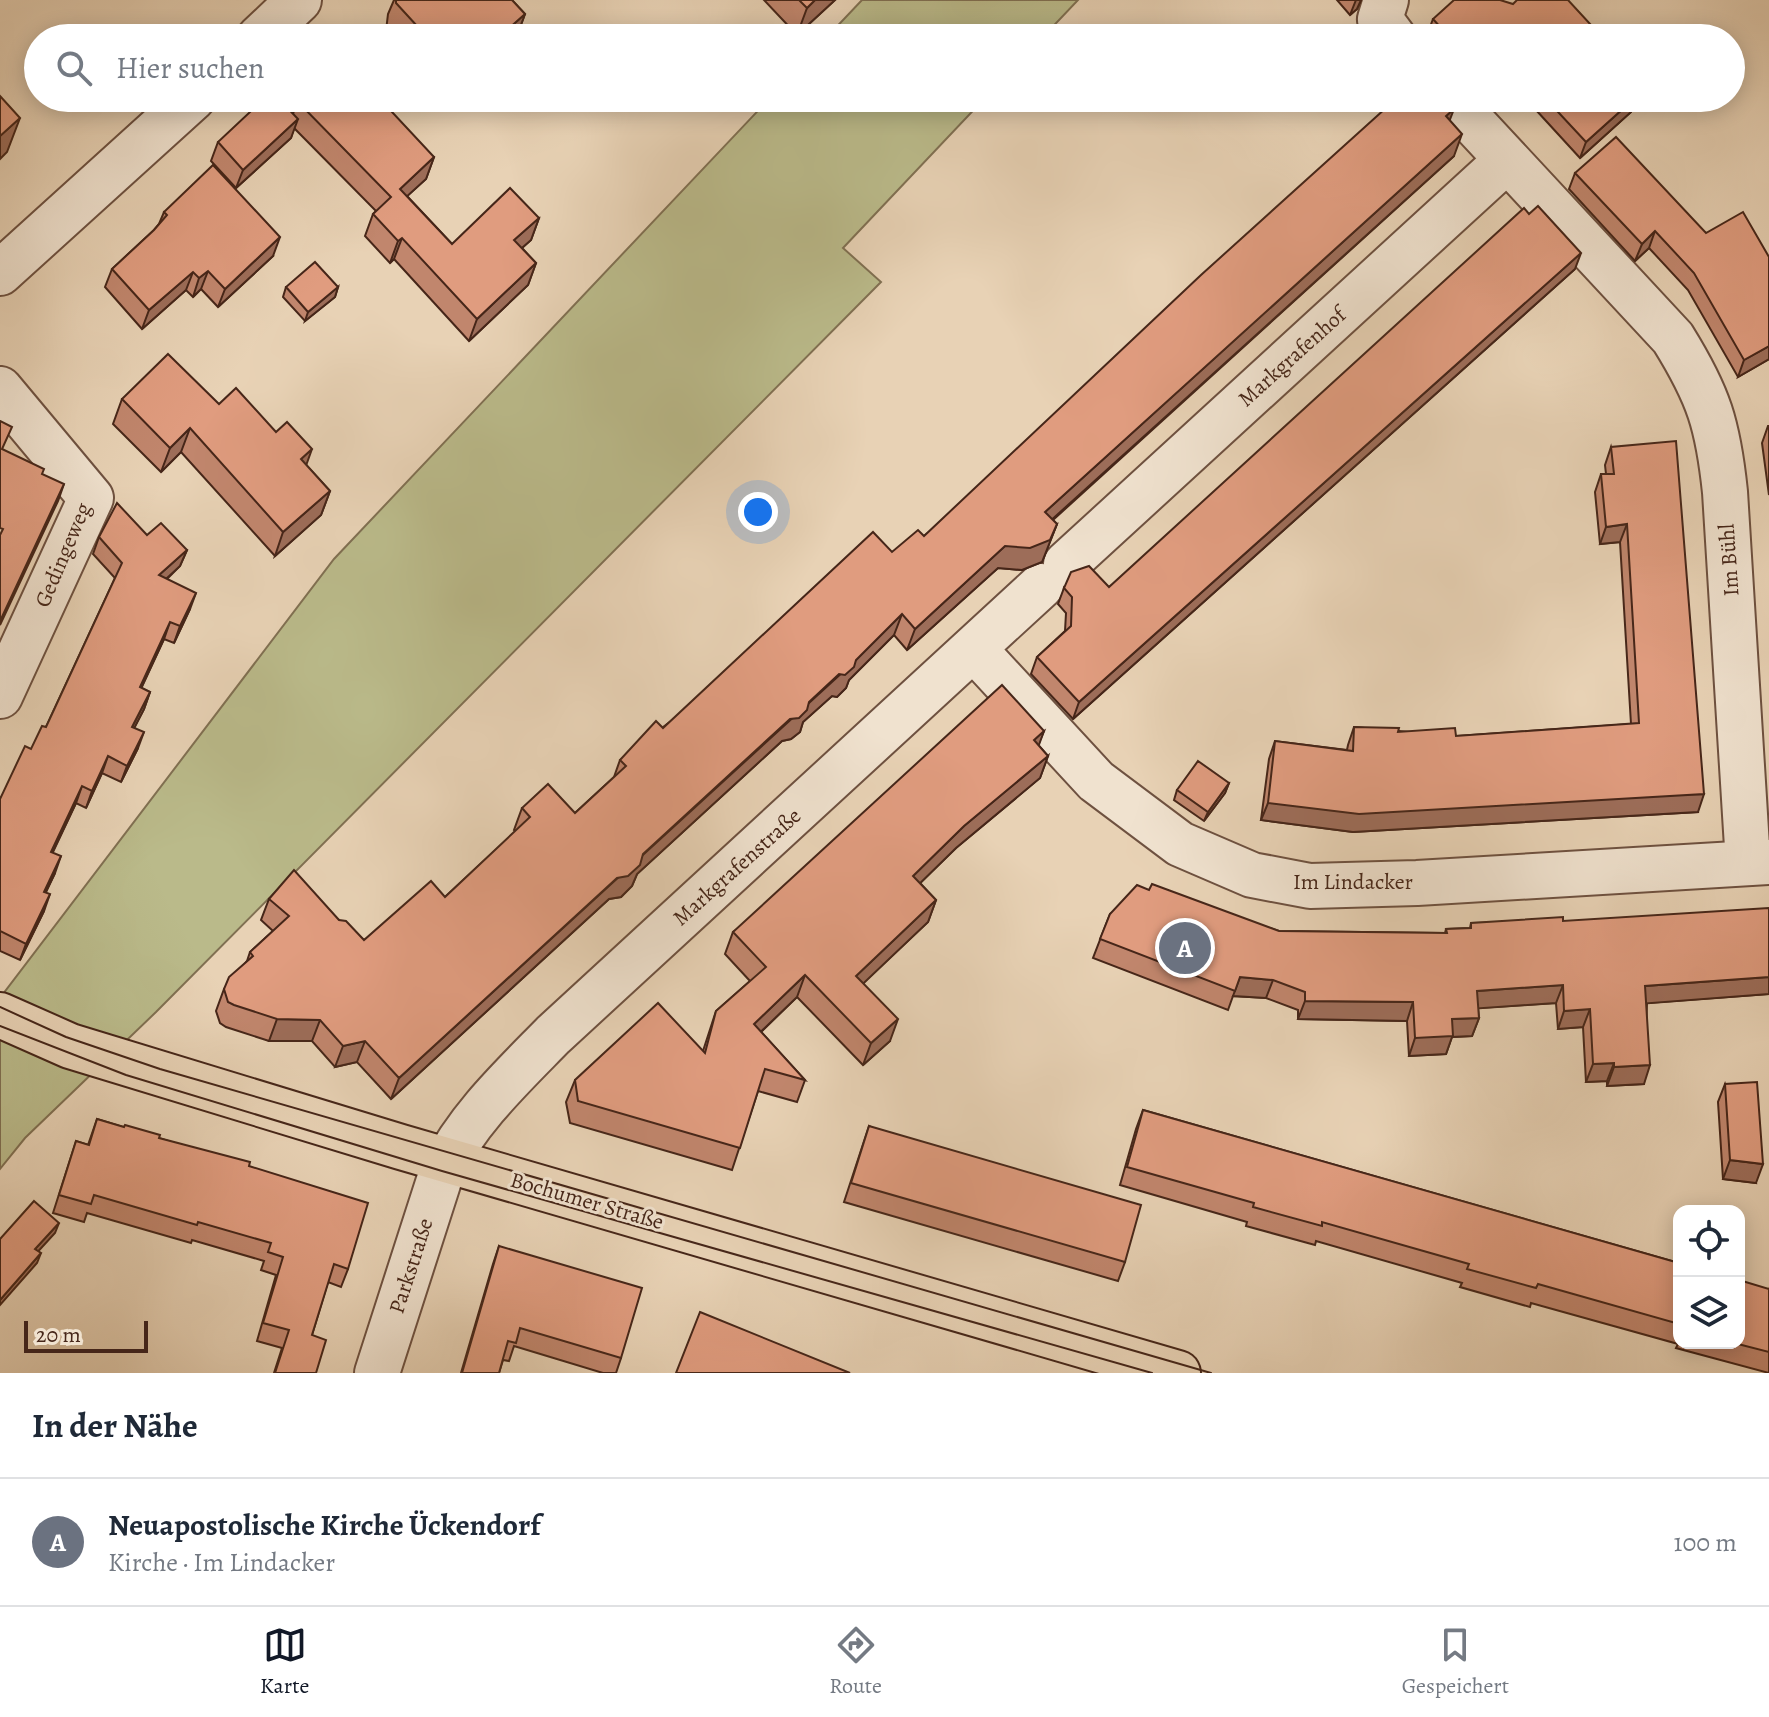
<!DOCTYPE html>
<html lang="de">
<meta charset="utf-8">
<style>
body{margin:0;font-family:Alegreya,serif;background:#f6f6f7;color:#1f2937}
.controls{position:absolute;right:24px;bottom:24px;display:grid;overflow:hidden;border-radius:16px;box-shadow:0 4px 20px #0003}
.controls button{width:72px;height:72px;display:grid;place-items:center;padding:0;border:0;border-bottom:2px solid #e0e1e3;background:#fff;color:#1f2937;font:40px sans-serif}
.scale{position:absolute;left:24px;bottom:20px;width:124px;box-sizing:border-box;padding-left:8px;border:4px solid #462619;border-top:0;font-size:22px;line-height:28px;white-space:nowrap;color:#462619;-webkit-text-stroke:6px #f0e2cf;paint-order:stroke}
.you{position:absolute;left:758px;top:512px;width:28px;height:28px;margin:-20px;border:6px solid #fff;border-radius:50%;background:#1a73e8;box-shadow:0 0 0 12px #1a73e833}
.badge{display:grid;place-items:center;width:52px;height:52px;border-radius:50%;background:#111827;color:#fff;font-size:26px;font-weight:700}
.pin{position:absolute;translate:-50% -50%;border:4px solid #fff;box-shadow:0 2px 8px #0006}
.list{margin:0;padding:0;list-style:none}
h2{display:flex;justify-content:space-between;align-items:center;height:104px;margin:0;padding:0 32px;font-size:34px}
h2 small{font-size:26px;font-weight:400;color:#747a83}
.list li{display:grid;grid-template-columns:52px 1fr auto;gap:24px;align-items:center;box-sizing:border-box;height:128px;padding:0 32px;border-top:2px solid #e0e1e3}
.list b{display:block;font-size:30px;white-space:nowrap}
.list p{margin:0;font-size:26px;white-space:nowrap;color:#747a83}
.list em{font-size:26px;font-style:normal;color:#747a83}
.icon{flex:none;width:44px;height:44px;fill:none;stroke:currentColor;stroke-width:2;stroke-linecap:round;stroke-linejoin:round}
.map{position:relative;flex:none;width:1769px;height:1373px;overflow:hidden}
.search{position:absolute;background:#fff;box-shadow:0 4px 20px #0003;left:24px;right:24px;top:24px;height:88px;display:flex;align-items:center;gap:20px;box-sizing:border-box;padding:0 28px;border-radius:44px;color:#747a83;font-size:30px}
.sheet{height:232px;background:#fff}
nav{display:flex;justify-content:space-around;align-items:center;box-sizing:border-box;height:112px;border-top:2px solid #e0e1e3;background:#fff;font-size:22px;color:#747a83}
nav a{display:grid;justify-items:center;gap:4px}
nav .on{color:#111827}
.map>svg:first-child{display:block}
.green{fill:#baba8a;stroke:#807052;stroke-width:2}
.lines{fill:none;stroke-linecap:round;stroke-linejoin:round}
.minor-casing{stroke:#6e5140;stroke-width:48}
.major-casing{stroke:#462619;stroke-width:48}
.minor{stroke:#f0e2cf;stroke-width:44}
.major{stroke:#e8d2b5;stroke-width:44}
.tram{stroke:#462619;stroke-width:2}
.wall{fill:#c1866d;stroke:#462619;stroke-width:2}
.shaded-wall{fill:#9d6d59;stroke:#462619;stroke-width:2}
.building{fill:#e09c7f;stroke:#462619;stroke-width:2}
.labels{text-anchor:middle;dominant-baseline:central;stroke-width:6;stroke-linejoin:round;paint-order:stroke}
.street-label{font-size:22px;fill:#462619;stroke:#f0e2cf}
</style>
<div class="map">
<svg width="1769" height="1373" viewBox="0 0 1769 1373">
<rect width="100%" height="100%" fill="#e8d2b5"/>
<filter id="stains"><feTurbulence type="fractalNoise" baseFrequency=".0025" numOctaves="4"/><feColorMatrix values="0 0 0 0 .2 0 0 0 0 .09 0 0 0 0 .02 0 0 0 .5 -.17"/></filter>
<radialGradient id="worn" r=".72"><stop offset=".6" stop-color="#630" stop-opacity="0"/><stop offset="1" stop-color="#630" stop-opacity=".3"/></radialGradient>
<g class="green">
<polygon points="862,0 1078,0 1042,38 826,38"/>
<polygon points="770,98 985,98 843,248 881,282 156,1012 25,1138 0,1169 0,998 334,559"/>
</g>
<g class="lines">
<g class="minor-casing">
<g id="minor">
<polyline points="1386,0 1380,19 1394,38"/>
<polyline points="259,38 299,0"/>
<path d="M 1450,98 L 1673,338 C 1709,396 1718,425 1725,492 L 1748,863"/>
<polyline points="0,273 193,98"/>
<polyline points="0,389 91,498 0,696"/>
<polyline points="1066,564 1507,160"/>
<polyline points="974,649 1096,781 1180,844 1252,875 1310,886 1417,883 1769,862"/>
<path d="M 377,1373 L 442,1171 C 467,1119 513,1076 553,1035 L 1041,586"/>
</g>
</g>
<g class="major-casing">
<polyline id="major" points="0,1015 70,1046 401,1147 1178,1373"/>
</g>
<use href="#minor" class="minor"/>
<use href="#major" class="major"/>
<g class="tram">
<polyline points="0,1007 66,1037 160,1069 1211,1373"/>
<polyline points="0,1026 126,1075 442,1171 1152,1373"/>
</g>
</g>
<g class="wall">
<polygon points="394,0 512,0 525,14 516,38 393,38 386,31 388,14"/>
<polygon points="764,0 835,0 797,35"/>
<polygon points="1337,0 1361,0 1357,9 1350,15"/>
<polygon points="1433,19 1603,38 1430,38 1427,35"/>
<polygon points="1525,98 1636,98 1631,112 1580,158"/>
<polygon points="297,101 434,157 426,179 407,196 452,244 539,218 531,240 522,248 536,263 528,285 469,341 394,259 390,263 365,236 373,214 376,211 294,128 291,138 236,188 211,161 218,142 293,114"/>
<polygon points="1450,121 1454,156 1053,520 1057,524 1042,562 1022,570 998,568 907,650 894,635 849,680 846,688 837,697 832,696 803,722 800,732 791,739 782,741 637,874 632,886 621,897 609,899 391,1099 357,1062 335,1067 312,1041 269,1041 226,1027 220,1023 216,1011 224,989 247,961 250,952 273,931 261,920 269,899 339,920 364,940 445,897 516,831 514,830 522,808 575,813 614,777 620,760 892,552 924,536"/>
<polygon points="1575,173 1706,233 1769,257 1769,359 1738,377 1688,290 1649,248 1635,261 1569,189"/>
<polygon points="164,212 273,256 218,307 201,289 193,297 186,290 142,329 105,287 112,269 154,230 159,224"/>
<polygon points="1575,269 1073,719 1031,674 1037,657 1065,631 1066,613 1058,604 1064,588 1109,587"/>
<polygon points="286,287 338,287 335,297 305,321 283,297"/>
<polygon points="122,399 219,404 276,432 330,491 321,515 275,556 181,452 161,472 113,424"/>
<polygon points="1768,426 1769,426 1769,495 1762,443"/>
<polygon points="1611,447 1698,812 1353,832 1261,820 1269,759 1275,741 1347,750 1348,745 1354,727 1456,736 1631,724 1620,542 1600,544 1595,492 1601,474 1606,474 1605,465"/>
<polygon points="147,535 187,550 180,566 167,579 190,609 174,643 164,639 141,688 150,692 144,709 134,728 138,748 121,782 102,773 86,808 76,803 52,853 55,873 46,892 44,911 20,960 0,951 0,799 46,727 115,578 93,554 99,537"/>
<polygon points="1044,731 1038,745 1048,756 1040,778 956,848 920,883 936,900 928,922 863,983 890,1041 863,1065 797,997 761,1032 805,1080 797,1102 758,1091 732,1170 570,1123 566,1102 575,1080 703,1051 716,1011 750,981 725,954 733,932"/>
<polygon points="1229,783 1225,793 1204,821 1174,800 1177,790"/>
<polygon points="1149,890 1279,931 1445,933 1446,929 1470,928 1471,923 1563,921 1769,994 1647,1003 1644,1084 1607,1086 1607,1081 1586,1082 1583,1027 1558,1029 1556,1003 1478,1008 1479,1018 1472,1036 1452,1037 1446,1054 1409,1056 1407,1021 1298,1019 1298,1010 1266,998 1233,996 1228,1010 1093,958 1110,914"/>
<polygon points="1725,1084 1756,1183 1723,1179 1718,1102"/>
<polygon points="1143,1110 1679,1263 1679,1343 1739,1343 1769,1289 1769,1373 1676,1348 1678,1344 1531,1303 1530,1307 1460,1287 1462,1283 1316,1241 1315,1245 1246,1226 1247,1222 1120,1185 1136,1129"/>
<polygon points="97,1119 249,1166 348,1269 341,1287 328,1282 312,1335 316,1373 274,1373 282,1348 257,1341 276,1275 261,1270 264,1261 192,1240 191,1243 87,1213 84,1222 53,1213 76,1141 88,1145"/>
<polygon points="869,1126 1125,1262 1118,1281 844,1202"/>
<polygon points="499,1246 621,1358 616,1373 603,1373 514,1346 509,1361 503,1360 499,1373 461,1373 493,1264"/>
</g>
<g class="shaded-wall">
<polygon points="815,0 835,0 797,35 807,8"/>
<polygon points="1356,0 1361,0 1357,9 1350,15"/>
<polygon points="525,14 516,38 498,38"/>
<polygon points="456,98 479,98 464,104 454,103"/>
<polygon points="1635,98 1636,98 1631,112 1580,158 1586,142"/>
<polygon points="1454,109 1446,130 1446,116"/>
<polygon points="20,118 7,152 0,159 0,136"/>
<polygon points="298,119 291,138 236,188 243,170"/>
<polygon points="1462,134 1454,156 1037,533 1045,512"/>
<polygon points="434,157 426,179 392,210 400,189"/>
<polygon points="539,218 531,240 506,262 514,240"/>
<polygon points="1655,231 1649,248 1635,261 1642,244"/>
<polygon points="280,237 273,256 218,307 225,289"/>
<polygon points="402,238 394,259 390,263 398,241"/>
<polygon points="1581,253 1575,269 1073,719 1079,702"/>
<polygon points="536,263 528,285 469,341 477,319"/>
<polygon points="208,271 201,289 193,297 199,278"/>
<polygon points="193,272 186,290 142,329 149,310"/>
<polygon points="338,287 335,297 305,321 308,312"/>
<polygon points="1769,346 1769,359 1738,377 1744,360"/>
<polygon points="190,428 181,452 161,472 170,448"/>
<polygon points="312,449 303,474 301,459"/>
<polygon points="64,484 58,501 0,625 0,621"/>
<polygon points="330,491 321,515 275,556 283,532"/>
<polygon points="1057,524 1042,562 1022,570 998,568 907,650 915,629 1005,546"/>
<polygon points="1627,524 1620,542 1600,544 1606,527"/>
<polygon points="187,550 180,566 153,591 159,575"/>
<polygon points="196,593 190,609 174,643 180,626"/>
<polygon points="902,614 894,635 849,680 846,688 837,697 832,696 803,722 800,732 791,739 782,741 637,874 632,886 621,897 609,899 391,1099 399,1078 856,660"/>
<polygon points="170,622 164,639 134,704 140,687"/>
<polygon points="150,692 144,709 126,744 132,727"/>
<polygon points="1044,731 1036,753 1034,740"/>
<polygon points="144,732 138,748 121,782 127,766"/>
<polygon points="108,756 102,773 86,808 92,791"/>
<polygon points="1048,756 1040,778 956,848 905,898 913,876 964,826"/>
<polygon points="1229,783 1225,793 1204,821 1208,812"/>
<polygon points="82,786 76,803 45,869 51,852"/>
<polygon points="1704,794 1698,812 1353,832 1261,820 1268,803"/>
<polygon points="61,856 55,873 38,908 44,892"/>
<polygon points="50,894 44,911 20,960 26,944"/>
<polygon points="936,900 928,922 848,998 856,976"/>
<polygon points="805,975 797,997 746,1046 754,1024"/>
<polygon points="1240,977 1273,980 1266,998 1233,996"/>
<polygon points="1769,977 1769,994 1639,1004 1645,986"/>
<polygon points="1563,985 1556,1003 1470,1009 1477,991"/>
<polygon points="1305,1001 1413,1002 1407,1021 1298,1019"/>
<polygon points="1590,1009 1583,1027 1558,1029 1564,1011"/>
<polygon points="1479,1018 1472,1036 1452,1037 1446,1054 1409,1056 1415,1038 1452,1019"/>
<polygon points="277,1019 320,1020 312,1041 269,1041"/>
<polygon points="898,1019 890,1041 863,1065 871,1043"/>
<polygon points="365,1041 357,1062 335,1067 343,1046"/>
<polygon points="1614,1063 1607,1081 1586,1082 1593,1064"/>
<polygon points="1650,1065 1644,1084 1607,1086 1614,1067"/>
<polygon points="1730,1160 1763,1164 1756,1183 1723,1179"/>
<polygon points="59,1223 55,1233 32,1258 35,1249"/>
<polygon points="41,1253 37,1263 0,1305 0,1300"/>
</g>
<g class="building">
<polygon points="396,0 512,0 525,14 498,38 428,38 396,3"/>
<polygon points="799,0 815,0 807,8"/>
<polygon points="1454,0 1500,0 1513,4 1517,0 1568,0 1603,38 1450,38 1433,19"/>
<polygon points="0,96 20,118 0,136"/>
<polygon points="265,98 278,98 298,119 243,170 218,142"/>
<polygon points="300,98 379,98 434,157 400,189 452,244 510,188 539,218 514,240 536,263 477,319 402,238 398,241 373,214 391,197 297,101"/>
<polygon points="1397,98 1445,98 1454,109 1446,116 1462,134 1045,512 1057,524 1050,540 1030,548 1005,546 915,629 902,614 856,660 854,667 845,675 839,674 809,702 807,710 799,718 790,719 643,854 640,865 628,876 617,878 399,1078 365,1041 343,1046 320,1020 277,1019 234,1005 228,1002 224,989 229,977 253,956 250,952 289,916 269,899 294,870 339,920 346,921 364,940 431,881 445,897 530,817 522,808 548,784 575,813 626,766 620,760 656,721 663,728 873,532 892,552 918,530 924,536 1201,275"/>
<polygon points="1545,98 1635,98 1586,142"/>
<polygon points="1616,137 1706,233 1743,212 1769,257 1769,346 1744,360 1694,273 1655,231 1642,244 1575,173"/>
<polygon points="213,165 280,237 225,289 208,271 199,278 193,272 149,310 112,269 154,230 167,215 164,212"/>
<polygon points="1538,206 1581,253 1079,702 1037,657 1071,626 1072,597 1064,588 1071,572 1089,566 1109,587 1524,208 1529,214"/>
<polygon points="315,262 338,287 308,312 286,287"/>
<polygon points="168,354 219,404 236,388 276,432 287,422 312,449 301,459 330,491 283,532 190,428 170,448 122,399"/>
<polygon points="0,421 12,427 2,449 44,469 42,474 64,484 0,621 0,535 3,529 0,528"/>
<polygon points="1676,441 1704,794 1359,814 1268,803 1275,741 1353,751 1354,727 1399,728 1398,732 1455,728 1456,736 1639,723 1627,524 1606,527 1601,474 1614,474 1611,447"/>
<polygon points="117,503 147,535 161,523 187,550 159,575 196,593 180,626 170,622 140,687 150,692 132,727 144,732 127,766 108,756 92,791 82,786 51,852 61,856 44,892 50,894 26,944 0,931 0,799 25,746 31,749 42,726 46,727 122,563 99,537"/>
<polygon points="1002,685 1044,731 1034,740 1048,756 964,826 913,876 936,900 856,976 898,1019 871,1043 805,975 754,1024 805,1080 765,1069 740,1148 578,1101 575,1080 658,1003 705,1053 716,1011 766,967 733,932"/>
<polygon points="1198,761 1229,783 1208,812 1177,790"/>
<polygon points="1152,884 1279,931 1447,933 1446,929 1471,928 1471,923 1563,917 1563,921 1769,908 1769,977 1645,986 1650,1065 1614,1067 1614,1063 1593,1064 1590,1009 1564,1011 1563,985 1477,991 1479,1018 1452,1019 1453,1036 1415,1038 1413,1002 1305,1001 1305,992 1273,980 1240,977 1235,991 1100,939 1110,914 1137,885 1149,890"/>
<polygon points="1757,1082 1763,1164 1730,1160 1725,1084"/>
<polygon points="1143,1110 1679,1263 1679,1324 1538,1284 1536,1288 1467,1269 1469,1264 1322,1222 1322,1226 1253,1207 1254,1203 1127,1167"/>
<polygon points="97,1119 124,1127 125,1125 160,1135 159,1138 250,1162 249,1166 368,1203 348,1269 334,1264 312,1335 326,1340 316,1373 275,1373 289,1330 263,1323 283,1257 268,1252 271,1243 198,1222 197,1225 94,1195 91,1204 59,1195 76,1141 89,1145"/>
<polygon points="869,1126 1141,1205 1125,1262 851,1183"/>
<polygon points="34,1201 59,1223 35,1249 41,1253 0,1300 0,1239"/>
<polygon points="499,1246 642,1288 621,1358 520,1328 516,1343 508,1341 499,1373 462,1373"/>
<polygon points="1739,1280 1769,1289 1769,1352 1734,1343 1739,1343"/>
<polygon points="700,1312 850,1373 676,1373"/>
</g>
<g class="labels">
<g class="street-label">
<text transform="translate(1292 357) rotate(-42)">Markgrafenhof</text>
<text transform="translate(63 555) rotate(-67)">Gedingeweg</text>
<text transform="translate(1729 560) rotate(-94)">Im Bühl</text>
<text transform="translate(737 867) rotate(-42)">Markgrafenstraße</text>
<text x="1353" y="882">Im Lindacker</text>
<text transform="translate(587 1201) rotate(16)">Bochumer Straße</text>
<text transform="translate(411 1266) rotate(-72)">Parkstraße</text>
</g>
</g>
<rect width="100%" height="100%" filter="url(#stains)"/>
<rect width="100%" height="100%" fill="url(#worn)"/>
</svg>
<div class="controls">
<button><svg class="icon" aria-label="locate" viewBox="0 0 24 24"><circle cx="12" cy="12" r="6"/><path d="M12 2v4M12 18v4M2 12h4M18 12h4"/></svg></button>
<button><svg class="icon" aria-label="layers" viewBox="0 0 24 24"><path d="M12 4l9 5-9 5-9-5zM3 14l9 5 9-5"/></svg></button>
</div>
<div class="scale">20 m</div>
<div class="you"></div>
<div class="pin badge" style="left:1185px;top:948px;background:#6b7280">A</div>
<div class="search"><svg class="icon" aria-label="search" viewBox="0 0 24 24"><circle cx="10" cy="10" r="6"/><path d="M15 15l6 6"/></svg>Hier suchen</div>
</div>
<section class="sheet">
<h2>In der Nähe<small></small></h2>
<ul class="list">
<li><span class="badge" style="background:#6b7280">A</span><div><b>Neuapostolische Kirche Ückendorf</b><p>Kirche · Im Lindacker</p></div><em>100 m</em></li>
</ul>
</section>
<nav>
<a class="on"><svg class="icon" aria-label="map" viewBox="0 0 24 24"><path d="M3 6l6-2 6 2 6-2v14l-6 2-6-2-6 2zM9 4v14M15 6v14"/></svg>Karte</a>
<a><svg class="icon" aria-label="directions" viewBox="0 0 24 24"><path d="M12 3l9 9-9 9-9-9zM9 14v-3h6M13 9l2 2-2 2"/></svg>Route</a>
<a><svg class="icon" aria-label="saved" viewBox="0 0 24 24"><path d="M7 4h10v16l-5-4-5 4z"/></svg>Gespeichert</a>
</nav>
